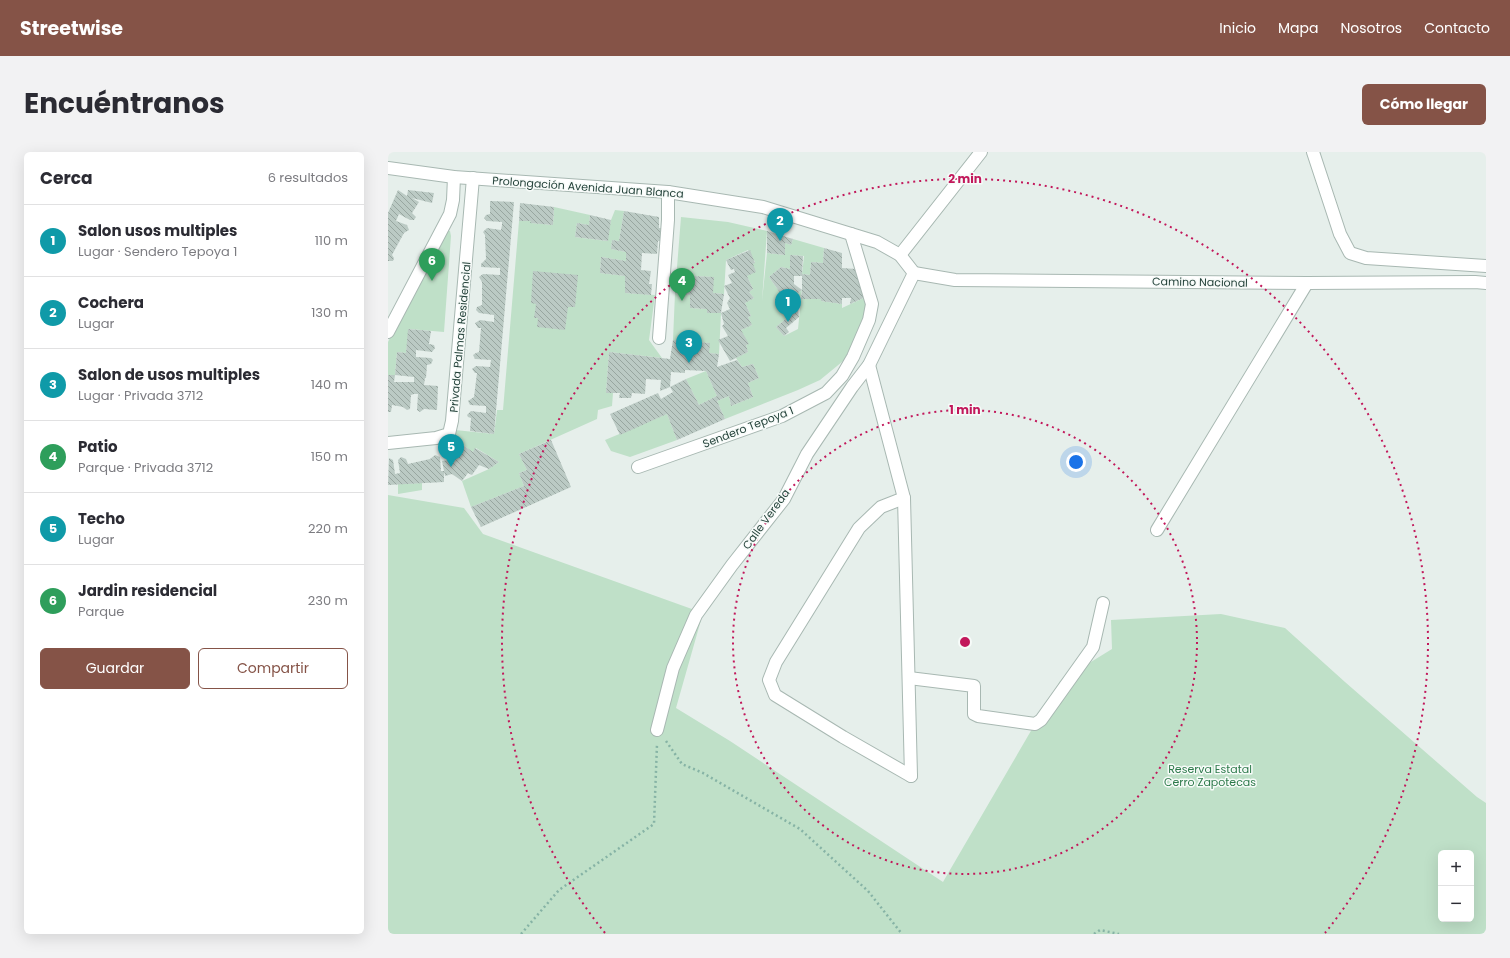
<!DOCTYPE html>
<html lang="es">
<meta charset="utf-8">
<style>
body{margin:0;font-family:Poppins,sans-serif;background:#f2f2f3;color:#2b2b33}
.controls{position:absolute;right:12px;bottom:12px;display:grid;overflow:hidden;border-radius:6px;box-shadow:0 4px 16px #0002}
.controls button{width:36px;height:36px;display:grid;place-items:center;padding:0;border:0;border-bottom:1px solid #e1e1e2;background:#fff;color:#2b2b33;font:20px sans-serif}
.you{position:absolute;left:688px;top:310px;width:14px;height:14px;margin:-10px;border:3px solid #fff;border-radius:50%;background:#1a73e8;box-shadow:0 0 0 6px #1a73e833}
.badge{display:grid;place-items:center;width:26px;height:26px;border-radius:50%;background:#855347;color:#fff;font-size:13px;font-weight:700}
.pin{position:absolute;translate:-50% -33px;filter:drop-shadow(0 1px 2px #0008)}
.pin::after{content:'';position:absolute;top:21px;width:14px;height:12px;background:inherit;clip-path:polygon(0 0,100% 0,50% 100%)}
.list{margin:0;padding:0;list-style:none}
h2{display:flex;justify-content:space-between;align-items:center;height:52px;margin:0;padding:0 16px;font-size:17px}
h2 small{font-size:13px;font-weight:400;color:#7c7c81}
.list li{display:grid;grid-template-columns:26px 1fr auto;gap:12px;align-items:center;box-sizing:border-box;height:72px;padding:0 16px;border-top:1px solid #e1e1e2}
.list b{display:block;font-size:15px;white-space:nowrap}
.list p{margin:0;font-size:13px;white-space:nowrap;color:#7c7c81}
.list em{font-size:13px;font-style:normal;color:#7c7c81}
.actions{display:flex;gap:8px;padding:12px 16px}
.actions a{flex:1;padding:9px 0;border:1px solid #855347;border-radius:6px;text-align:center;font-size:14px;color:#855347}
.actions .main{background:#855347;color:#fff}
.map{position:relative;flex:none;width:1098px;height:782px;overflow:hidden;border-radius:6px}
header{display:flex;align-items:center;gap:24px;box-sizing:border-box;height:56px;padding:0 20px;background:#855347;color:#fff}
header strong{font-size:19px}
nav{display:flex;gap:22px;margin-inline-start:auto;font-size:14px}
.intro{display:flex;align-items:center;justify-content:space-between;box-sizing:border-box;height:96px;padding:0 24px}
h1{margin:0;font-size:28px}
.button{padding:10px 18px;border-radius:6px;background:#855347;color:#fff;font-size:14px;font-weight:700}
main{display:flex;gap:24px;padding:0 24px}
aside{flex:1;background:#fff;border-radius:6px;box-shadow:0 4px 16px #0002}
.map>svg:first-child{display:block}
.green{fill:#bfe0c8;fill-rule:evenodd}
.building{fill:url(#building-back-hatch);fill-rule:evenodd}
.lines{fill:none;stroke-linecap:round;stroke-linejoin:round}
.minor-casing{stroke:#a8b8b2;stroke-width:14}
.path{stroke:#86b3a5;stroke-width:2.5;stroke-dasharray:2 3;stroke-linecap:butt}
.minor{stroke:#fff;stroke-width:12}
.ring{fill:none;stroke:#c2185b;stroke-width:2;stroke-dasharray:2 4}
.labels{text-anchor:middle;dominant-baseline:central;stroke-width:3;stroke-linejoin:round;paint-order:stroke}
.street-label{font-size:11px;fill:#24423a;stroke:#f7fbf9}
.park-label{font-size:11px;fill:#2d7a4b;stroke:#f7fbf9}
.centre{fill:#c2185b;stroke:#f7fbf9;stroke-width:2}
.ring-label{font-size:12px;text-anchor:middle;font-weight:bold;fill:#c2185b;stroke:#f7fbf9;stroke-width:3;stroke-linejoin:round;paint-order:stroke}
</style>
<header>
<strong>Streetwise</strong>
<nav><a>Inicio</a><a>Mapa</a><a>Nosotros</a><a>Contacto</a></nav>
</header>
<div class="intro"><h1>Encuéntranos</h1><a class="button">Cómo llegar</a></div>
<main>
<aside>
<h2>Cerca<small>6 resultados</small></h2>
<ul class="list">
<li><span class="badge" style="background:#0f9aa8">1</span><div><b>Salon usos multiples</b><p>Lugar · Sendero Tepoya 1</p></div><em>110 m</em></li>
<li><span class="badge" style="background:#0f9aa8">2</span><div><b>Cochera</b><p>Lugar</p></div><em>130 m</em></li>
<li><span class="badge" style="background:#0f9aa8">3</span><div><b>Salon de usos multiples</b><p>Lugar · Privada 3712</p></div><em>140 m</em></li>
<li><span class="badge" style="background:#2e9e5b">4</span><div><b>Patio</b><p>Parque · Privada 3712</p></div><em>150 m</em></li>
<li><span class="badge" style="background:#0f9aa8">5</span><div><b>Techo</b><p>Lugar</p></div><em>220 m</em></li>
<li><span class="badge" style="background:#2e9e5b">6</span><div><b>Jardin residencial</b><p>Parque</p></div><em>230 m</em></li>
</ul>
<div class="actions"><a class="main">Guardar</a><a>Compartir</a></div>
</aside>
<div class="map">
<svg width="1098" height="782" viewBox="0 0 1098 782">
<defs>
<pattern id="building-back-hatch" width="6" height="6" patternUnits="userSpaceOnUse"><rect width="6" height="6" fill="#bbcac4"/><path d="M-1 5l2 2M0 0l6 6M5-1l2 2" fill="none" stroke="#98a6a0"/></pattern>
</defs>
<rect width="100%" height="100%" fill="#e6efeb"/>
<g class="green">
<polygon points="166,55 202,63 201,73 189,71 187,85 219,89 223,68 227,58 236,59 231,89 224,88 223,97 238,100 238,109 213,105 212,121 237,124 237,141 267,143 261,188 274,206 221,200 218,241 225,241 224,254 210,258 209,267 131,302 139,318 131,321 136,334 83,355 74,329 101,317 111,310 88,296 85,300 65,286 67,278 106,282 109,258 115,258 131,69 143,69 143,71 165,73"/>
<polygon points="293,65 340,70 379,79 374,149 379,101 397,103 397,91 403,93 405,87 436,96 435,111 423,110 422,123 414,122 416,104 402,103 402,117 393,115 381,125 393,142 386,148 394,159 405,151 403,146 414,138 410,157 388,175 396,184 410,177 413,147 433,147 433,149 454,152 454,156 480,144 475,176 460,205 432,228 410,238 337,267 329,249 341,244 343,254 365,245 360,231 371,226 365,212 354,215 348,206 360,200 358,193 360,192 353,178 364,173 360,165 363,164 357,151 366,146 361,140 365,137 359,124 365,112 367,110 360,98 338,108 336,142 325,141 324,125 305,124 305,129 288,128"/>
<polygon points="57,78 62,79 63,84 56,180 21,177 18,201 9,200 7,223 0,223 0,190"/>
<polygon points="287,141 302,143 302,156 319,157 319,160 333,161 331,202 321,201 321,191 285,188"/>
<polygon points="318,219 329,244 311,253 298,227"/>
<polygon points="279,262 289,288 242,305 223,299 217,288"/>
<polygon points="34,331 34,338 10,342 10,332"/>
<path d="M 0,343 L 76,356 L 95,382 L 315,461 L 288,556 L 342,589 L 555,730 L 672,529 L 724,497 L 723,468 L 833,462 L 897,476 L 957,530 L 1089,645 L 1098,651 L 1098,782 L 0,782 ZM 1053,701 L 1083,701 L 1083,767 L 1053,767 Z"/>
</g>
<g class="building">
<polygon points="10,38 19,44 20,38 46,41 44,51 24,46 31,50 24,61 28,65 26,68 22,68 11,62 8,69 19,73 21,78 16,81 4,103 6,106 5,109 0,109 0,61"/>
<polygon points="102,49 126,50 106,282 82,279 83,266 80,265 79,263 83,259 98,261 98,254 82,253 80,249 86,245 89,221 87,221 84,217 88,214 102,215 103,208 87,207 85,203 88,201 91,200 93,176 90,176 87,171 92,168 106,170 106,163 91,161 88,158 89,155 94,153 94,130 91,125 95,122 112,123 112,116 93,115 93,112 98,107 97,83 95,80 99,76 113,78 114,73 114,70 99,69 96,66 98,63 102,62"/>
<polygon points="132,51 166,55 165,73 142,71 143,69 131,69"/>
<polygon points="236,59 271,65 271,76 273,76 272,89 270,89 269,102 254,101 253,118 263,119 261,132 264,132 263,143 237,141 237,124 212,121 213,105 238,109 238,100 223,97 224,88 231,89"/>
<polygon points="202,63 223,68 220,89 187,85 189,71 201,73"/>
<polygon points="379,79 405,87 403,93 397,91 397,103 379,101"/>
<path d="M 436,96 L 454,101 L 454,116 L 468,117 L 480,144 L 462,152 L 463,146 L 454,146 L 454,152 L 433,149 L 433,147 L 413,147 L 414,138 L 403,146 L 405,151 L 394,159 L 386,148 L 393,142 L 381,125 L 393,115 L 402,117 L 402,103 L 415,104 L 414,122 L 422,123 L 423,110 L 435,111 ZM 406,124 L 414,124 L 414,138 L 406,132 Z"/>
<polygon points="362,98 367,111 365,112 368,120 359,124 365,137 361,140 366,146 357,151 363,164 360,165 364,173 353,178 361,192 358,193 360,200 342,209 330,188 340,184 334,174 336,172 333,161 319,161 319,157 302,156 302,143 287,141 288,128 305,129 305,124 326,125 325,141 336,142 333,161 342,157 339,151 342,146 336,134 344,131 340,123 347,120 346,117 343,118 338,108"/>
<polygon points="145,119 190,123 187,155 180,155 177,178 149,175 150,166 146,166 148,152 143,151"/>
<polygon points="410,157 411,165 398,176 401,180 396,184 388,175"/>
<polygon points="20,177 43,179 41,192 46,193 47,196 44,200 28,198 28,205 43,206 45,208 43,212 39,213 38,226 37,226 36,233 50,234 49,258 36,257 32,260 29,258 30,242 26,242 23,243 22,257 19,258 15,255 4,253 3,260 0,260 0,223 7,223 6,230 26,230 26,225 7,223 9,200 18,201"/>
<polygon points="285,188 322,191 321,201 331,202 329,215 349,208 354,215 365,212 371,226 360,231 365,245 343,254 341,244 329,249 337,267 289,288 279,262 232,283 222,262 270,241 273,247 285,240 282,235 298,227 311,253 329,244 318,219 297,218 297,221 283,220 282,235 272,239 273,228 258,227 257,242 244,241 243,246 231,246 232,241 218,241 221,200 282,207"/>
<polygon points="163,288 183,335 93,375 83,355 136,334 131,321 139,318 131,302"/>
<polygon points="69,289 85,300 87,296 111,310 101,317 91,313 84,323 80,321 74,329 64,322 57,324 56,319 56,330 0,333 1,306 5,308 7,322 12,321 10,308 13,305 18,307 20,312 42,307 47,303 52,305 53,319 56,319 54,309 62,308 65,311 71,301 65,297"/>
</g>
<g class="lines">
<g class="minor-casing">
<g id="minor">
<polyline points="925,0 952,82 962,101 978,106 1098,114"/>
<polyline points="0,16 66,25 280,40 375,55 489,90 512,103 526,121"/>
<polyline points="512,103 593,0"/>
<polyline points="526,121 567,128 919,131 1087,130 1098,131"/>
<polyline points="0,180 62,62 65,48 66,25"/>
<polyline points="271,186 280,68 280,40"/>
<polyline points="481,213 516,346 523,624"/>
<polyline points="0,291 48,286 61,282 64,269 85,26"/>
<polyline points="250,315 394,264 438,241 454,224 465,205 481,168 484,152 463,82"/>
<polyline points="516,346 493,355 471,376 388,510 381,528 387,543 455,585 523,624"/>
<polyline points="769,378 919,131"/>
<polyline points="521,526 586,534 586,562 590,564 647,572 653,568 705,495 715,451"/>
<polyline points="269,578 285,516 308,463 344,413 396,347 419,302 464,235 481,213 526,121"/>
</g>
</g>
<g class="path">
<polyline points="278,589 294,612 315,621 412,677 480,739 514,782"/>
<polyline points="133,782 171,738 266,672 269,592"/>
<polyline points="706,782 712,778 731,782"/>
</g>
<use href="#minor" class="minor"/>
</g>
<g class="ring">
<circle cx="577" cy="490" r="232"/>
<path d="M217 781A463 463 0 1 1 937 781"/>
</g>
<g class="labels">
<g class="street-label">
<text transform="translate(200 35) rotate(4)">Prolongación Avenida Juan Blanca</text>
<text transform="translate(812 130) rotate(1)">Camino Nacional</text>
<text transform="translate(72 185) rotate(-85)">Privada Palmas Residencial</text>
<text transform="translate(360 275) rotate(-21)">Sendero Tepoya 1</text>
<text transform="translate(378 367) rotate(-54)">Calle Vereda</text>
</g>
<g class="park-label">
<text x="822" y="617">Reserva Estatal<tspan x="822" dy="13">Cerro Zapotecas</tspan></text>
</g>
</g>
<circle cx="577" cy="490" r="6" class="centre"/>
<g class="ring-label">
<text x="577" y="31">2 min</text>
<text x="577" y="262">1 min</text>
</g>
</svg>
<div class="controls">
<button>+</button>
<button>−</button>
</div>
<div class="you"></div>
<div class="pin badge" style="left:400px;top:170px;background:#0f9aa8">1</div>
<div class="pin badge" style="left:392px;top:89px;background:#0f9aa8">2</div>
<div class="pin badge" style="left:301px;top:211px;background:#0f9aa8">3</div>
<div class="pin badge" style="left:294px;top:149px;background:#2e9e5b">4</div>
<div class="pin badge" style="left:63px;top:315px;background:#0f9aa8">5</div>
<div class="pin badge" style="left:44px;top:129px;background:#2e9e5b">6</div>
</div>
</main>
